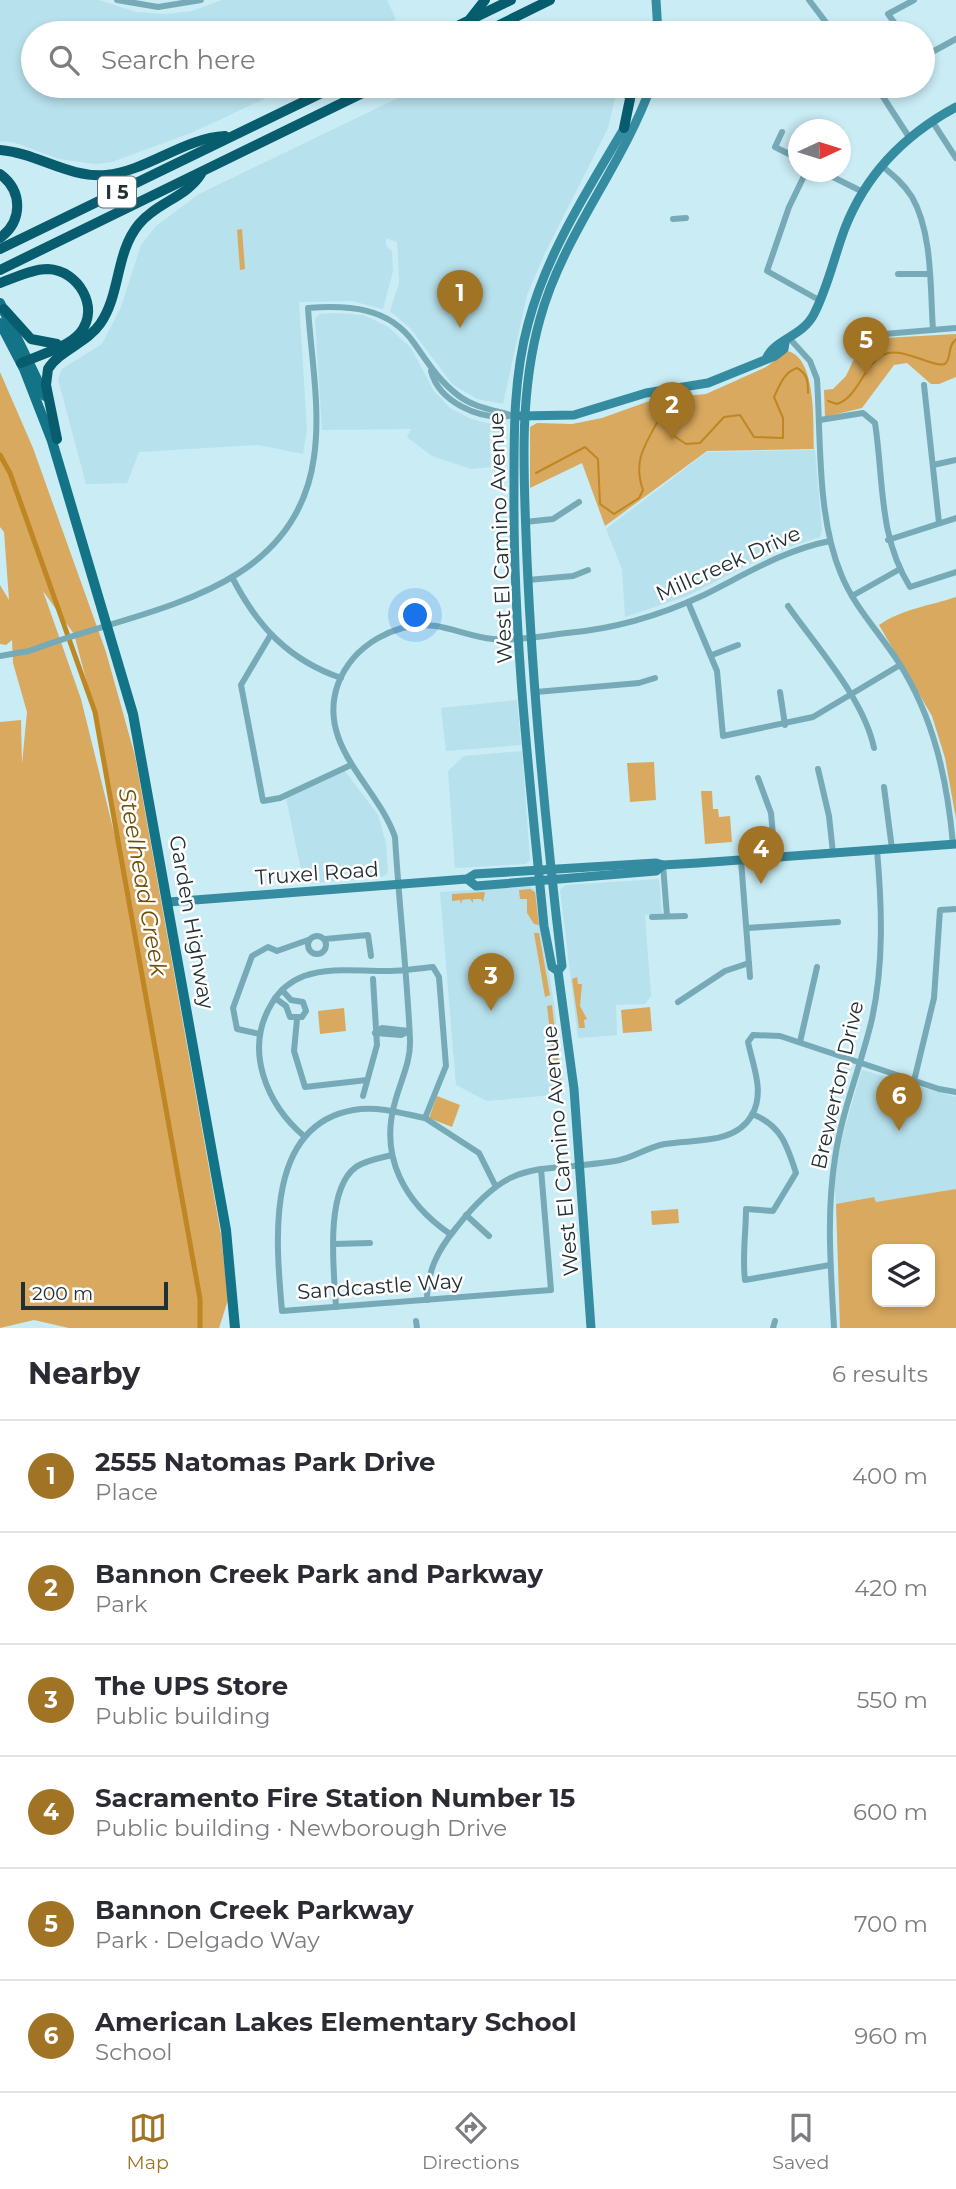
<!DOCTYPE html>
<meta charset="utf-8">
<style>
body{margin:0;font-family:Montserrat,sans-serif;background:#f2f2f3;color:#2b2b33}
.controls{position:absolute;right:21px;bottom:21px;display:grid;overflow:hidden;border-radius:14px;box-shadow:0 4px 10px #0003}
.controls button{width:63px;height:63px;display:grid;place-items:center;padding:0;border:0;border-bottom:2px solid #e1e1e2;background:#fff;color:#2b2b33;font:35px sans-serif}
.compass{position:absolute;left:788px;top:119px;width:63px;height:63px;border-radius:50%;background:#fff;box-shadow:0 4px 10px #0003;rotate:86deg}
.scale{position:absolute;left:21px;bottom:18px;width:147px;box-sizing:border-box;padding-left:7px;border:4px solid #222f33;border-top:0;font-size:19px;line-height:24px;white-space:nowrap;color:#222f33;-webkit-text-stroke:5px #fff;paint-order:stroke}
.you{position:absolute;left:416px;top:616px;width:24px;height:24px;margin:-18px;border:5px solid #fff;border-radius:50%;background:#1a73e8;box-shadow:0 0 0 10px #1a73e833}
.badge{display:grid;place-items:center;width:46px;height:46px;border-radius:50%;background:#a17325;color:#fff;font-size:23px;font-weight:700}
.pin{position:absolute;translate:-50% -58px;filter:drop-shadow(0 2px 4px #0008)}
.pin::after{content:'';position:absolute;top:37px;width:24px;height:21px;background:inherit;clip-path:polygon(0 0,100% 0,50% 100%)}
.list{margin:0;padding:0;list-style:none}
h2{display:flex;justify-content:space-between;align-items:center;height:91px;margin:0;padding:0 28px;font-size:30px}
h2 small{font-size:23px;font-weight:400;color:#7c7c81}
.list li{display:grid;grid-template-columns:46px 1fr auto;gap:21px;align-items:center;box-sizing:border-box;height:112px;padding:0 28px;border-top:2px solid #e1e1e2}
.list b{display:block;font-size:26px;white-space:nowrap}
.list p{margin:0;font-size:23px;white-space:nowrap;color:#7c7c81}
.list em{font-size:23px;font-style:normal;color:#7c7c81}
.icon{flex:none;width:38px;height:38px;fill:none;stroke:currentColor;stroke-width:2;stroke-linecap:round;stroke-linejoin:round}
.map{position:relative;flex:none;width:956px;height:1328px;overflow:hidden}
.search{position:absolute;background:#fff;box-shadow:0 4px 10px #0003;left:21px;right:21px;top:21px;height:77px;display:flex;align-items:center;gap:18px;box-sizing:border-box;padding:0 24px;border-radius:38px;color:#7c7c81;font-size:26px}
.sheet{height:763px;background:#fff}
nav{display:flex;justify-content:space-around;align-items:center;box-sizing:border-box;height:98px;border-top:2px solid #e1e1e2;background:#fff;font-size:19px;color:#7c7c81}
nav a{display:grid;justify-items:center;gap:4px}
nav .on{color:#a17325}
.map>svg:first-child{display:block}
.built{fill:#b7e1ec}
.green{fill:#d9a95f;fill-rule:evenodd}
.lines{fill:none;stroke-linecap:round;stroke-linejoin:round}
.stream{stroke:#be8723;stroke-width:2}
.canal{stroke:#be8723;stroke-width:5}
.street{stroke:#77aab7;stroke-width:6}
.secondary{stroke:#358ca0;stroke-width:9}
.primary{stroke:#137387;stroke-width:10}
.highway{stroke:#075d6e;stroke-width:10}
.labels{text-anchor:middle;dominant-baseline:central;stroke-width:5;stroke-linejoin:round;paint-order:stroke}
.shield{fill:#fff;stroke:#646d70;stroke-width:2}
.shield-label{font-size:19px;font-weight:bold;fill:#222f33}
.street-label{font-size:21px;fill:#222f33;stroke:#fff}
.water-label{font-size:23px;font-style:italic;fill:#724d00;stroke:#fff}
</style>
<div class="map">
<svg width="956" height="1328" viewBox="0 0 956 1328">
<rect width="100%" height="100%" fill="#caecf5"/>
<g class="built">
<polygon points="0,0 99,0 136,12 165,14 192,11 222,0 387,0 396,19 370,33 33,33 33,86 292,86 193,132 112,162 95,164 59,159 13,142 0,141"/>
<polygon points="423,86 618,86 608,128 545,253 527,295 503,404 477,399 452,384 410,328 390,311 399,283 398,256 397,242 386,238 386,246 392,251 393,271 383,309 352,301 299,302 307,430 303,454 258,445 139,452 127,483 86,484 58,379 62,369 102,344 121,307 141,245 156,226 199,194"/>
<polygon points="336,313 363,315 387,326 411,348 434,391 450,408 471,419 503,427 504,431 489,432 491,467 471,469 432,456 407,437 411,429 322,430 315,319 320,314"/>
<polygon points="815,450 822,530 820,537 774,552 687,596 625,617 622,569 606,529 707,452"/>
<polygon points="517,700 521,745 446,751 441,708"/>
<polygon points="522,751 530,860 526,864 455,868 448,771 464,756"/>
<polygon points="345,771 378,815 386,843 388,873 381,877 304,884 286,798"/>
<polygon points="659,879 662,913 645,915 651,996 645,1004 616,1005 617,1035 578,1038 560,890 565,885"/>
<polygon points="529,886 536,890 555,1010 564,1094 487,1101 456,1085 440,892"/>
<polygon points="862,1070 956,1097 956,1189 899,1199 875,1202 874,1197 836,1204 834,1179 839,1147"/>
</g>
<g class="green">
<polygon points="242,229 245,269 240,270 237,230"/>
<polygon points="956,334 956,377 939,384 931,384 907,363 894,365 862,408 825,417 824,390 833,389 846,376 853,361 884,338"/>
<path d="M 788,351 C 817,359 813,424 814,449 L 707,451 L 605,526 L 582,463 L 530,488 L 530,427 L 537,423 L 572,424 L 602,418 L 655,399 L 706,394 L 766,367 Z"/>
<path d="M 0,372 L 33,448 L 106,652 L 135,756 L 221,1235 L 228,1300 L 219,1328 L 69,1328 L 34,1320 L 0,1328 L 0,722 L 21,720 L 22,764 L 27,712 L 13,663 L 12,640 L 6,645 L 0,644 L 0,585 L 9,600 L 4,532 L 0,527 ZM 43,591 L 74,634 L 95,713 L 128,889 L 81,699 Z"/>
<path d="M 956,597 L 956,819 L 945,758 L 932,716 L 879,625 C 902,609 929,606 956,597 Z"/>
<polygon points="654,762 656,800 630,802 627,763"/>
<polygon points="701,791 712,791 713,809 718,809 719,817 730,816 732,842 705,844"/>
<polygon points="530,889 535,892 539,925 534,924 527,913 527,899 520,899 519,890"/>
<polygon points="485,892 483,902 481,899 473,899 473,903 470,899 462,900 461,904 460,900 452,901 452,894"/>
<polygon points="534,933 539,933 550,995 545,997"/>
<polygon points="577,977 578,984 582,984 580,1006 587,1019 584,1020 585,1028 579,1028 572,979"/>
<polygon points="552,1005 561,1084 556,1084 547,1006"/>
<polygon points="650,1007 652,1031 623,1033 621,1010"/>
<polygon points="344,1008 346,1031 320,1034 318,1011"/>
<polygon points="437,1096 460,1105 452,1127 429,1118"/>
<path d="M 956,1189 L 956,1328 L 840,1328 L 836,1204 L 874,1197 L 876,1202 ZM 877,1249 L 930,1249 L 930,1302 L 877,1302 Z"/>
<polygon points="678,1209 679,1223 652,1225 651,1211"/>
</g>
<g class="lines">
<g class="stream">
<path d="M 828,401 L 837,404 C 859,397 863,364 885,354 C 903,346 939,371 946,363 C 952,355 947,347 956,339"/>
<path d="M 536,473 L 585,447 L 598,459 L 600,504 L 614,514 L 639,498 L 643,490 C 633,462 644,446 658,421 L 667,423 L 674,436 L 686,444 L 700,443 L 724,417 L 740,415 L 754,437 L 783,438 L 783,418 L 774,397 C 780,385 783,373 797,368 C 808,374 808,382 808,393"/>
</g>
<polyline class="canal" points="0,455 10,473 95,712 200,1299 200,1328"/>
<g class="street">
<polyline points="117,0 158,7 201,0"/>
<polyline points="809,0 834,33"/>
<polyline points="902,33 888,14 914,0"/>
<polyline points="923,57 956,39"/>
<polyline points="876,86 909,137"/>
<polyline points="932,121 956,158"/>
<polyline points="830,130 831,128"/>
<polyline points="782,132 775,147 799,159"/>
<path d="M 882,166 C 893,175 904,184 912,197 C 933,234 930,289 933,330"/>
<polyline points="806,172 789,207 767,271 819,300"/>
<polyline points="823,172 863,192"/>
<polyline points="673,219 686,218"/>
<polyline points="898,274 928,274"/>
<path d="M 790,339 L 810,361 L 817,379 C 821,440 817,517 841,574 C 854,607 880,633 899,663 C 934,718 947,779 953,844"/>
<polyline points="869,339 884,334 956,328"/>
<path d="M 431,371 C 439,402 479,420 509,416"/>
<polyline points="924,385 939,523"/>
<path d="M 820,420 L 863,413 L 875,423 C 884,481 878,535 910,587 L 956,572"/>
<polyline points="933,465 956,460"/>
<polyline points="525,522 553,519 579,502"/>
<polyline points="888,540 956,518"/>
<path d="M 233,579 C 258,627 289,660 341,678"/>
<polyline points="528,580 573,576 588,570"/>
<polyline points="852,596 900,569"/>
<polyline points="688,602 717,671 723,736 813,717 900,665"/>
<path d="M 788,606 C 816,646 864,699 874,748"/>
<polyline points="270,636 241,685 263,801 280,798 351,765"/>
<polyline points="712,655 738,645"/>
<path d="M 0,656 L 29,651 C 136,609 295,599 314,457 C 321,409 311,356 308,308 C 348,305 389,307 414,343 C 428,363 439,381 459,396 C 475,408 495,410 514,416"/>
<polyline points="536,692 639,683 655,678"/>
<polyline points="780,692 785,725"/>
<polyline points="818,769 829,816 833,853"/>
<polyline points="758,778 771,813 775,857"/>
<polyline points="884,787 892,849"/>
<polyline points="741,860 750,977"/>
<polyline points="663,865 667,916"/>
<polyline points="652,917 685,916"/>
<polyline points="747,928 838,922"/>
<circle cx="317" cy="945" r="9"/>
<polyline points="325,939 368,935 371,956"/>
<polyline points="275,998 286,1006 290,1017 302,1017 306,1011 303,1002 291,1000 282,990"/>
<polyline points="678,1002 725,971 749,963"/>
<polyline points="297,1019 294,1051 305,1087 367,1080"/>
<polyline points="375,1033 382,1028 409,1031"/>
<polyline points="375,1033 401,1035 409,1031"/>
<polyline points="260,1034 237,1029 233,1008 252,956 268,947 277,951 308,940"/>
<polyline points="800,1042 817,967"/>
<polyline points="914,1081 934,998 940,910 956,909"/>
<polyline points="363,1096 377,1045 373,979"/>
<path d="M 752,1114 C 781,1125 787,1145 796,1173 L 773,1211 L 746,1209 C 746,1233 742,1257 745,1280 L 830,1265"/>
<polyline points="425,1118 479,1153 495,1185"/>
<path d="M 305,1137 C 267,1105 243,1050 272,1003 C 279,991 291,981 304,976 C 332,966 362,972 390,971 C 405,971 419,968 433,967 L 439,977 L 446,1066 L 425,1118 C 404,1114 382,1107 361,1109 C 263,1119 276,1242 282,1311 L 551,1290 L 541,1169"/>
<polyline points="466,1215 489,1236"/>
<path d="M 450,1234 C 405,1203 379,1157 395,1102 C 400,1082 411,1062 410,1040 C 407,972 399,905 395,837 C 377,785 316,745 338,684 C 353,645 395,621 436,626 C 455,629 473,637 493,639 C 517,641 543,636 567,633 C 614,629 661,615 704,595 C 746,574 784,550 830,541"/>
<polyline points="334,1244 370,1243"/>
<path d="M 427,1300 C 427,1271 438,1250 456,1228 C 513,1155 534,1174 615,1161 C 632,1159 647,1147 665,1144 C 694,1139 735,1145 752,1115 C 765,1092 753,1066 748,1042 L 753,1035 L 780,1036 L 939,1089 L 956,1092"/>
<path d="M 336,1307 C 334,1272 324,1190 356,1167 C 366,1160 380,1158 392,1155"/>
<polyline points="416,1321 417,1328"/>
<polyline points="773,1328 775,1321"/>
<path d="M 834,1328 C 831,1271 826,1215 835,1158 C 842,1110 861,1066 872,1019 C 884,963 882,907 877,850"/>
</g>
<g class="secondary">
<polyline points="656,0 658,33"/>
<path d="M 767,357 C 776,339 803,336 814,314 C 828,287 834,257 845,228 C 866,174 906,134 956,107"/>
<polyline points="521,416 574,415 646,393 708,383 775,356 784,349 785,343"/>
<polyline points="467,879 476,886 656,871 663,865"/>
<polyline points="169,902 467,879 475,874 656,863 663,865 698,863 956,844"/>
<path d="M 558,971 L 552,967 L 544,926 C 530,782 513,637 514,492 C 514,435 513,379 528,324 C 547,252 589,188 626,125"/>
<path d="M 591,1328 L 574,1089 L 558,971 L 562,966 C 546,831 533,696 527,560 C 524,480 518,397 540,319 C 563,235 622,167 651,86"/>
</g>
<g class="primary">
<polyline points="0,303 45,396"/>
<polyline points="0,323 24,369 52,441 133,714 226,1230 235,1328"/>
</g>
<g class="highway">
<polyline points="470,19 485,0"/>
<polyline points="443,33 511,0"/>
<polyline points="483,33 550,0"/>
<polyline points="624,128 630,99 627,86"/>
<path d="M 0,150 C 37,153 68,178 106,175 C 147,171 184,138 225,136"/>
<path d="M 0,174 C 23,191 23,221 0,238"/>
<polyline points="0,249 336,86"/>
<polyline points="0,270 377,86"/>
<path d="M 0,283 C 14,278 32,269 48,269 C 78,270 101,308 80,333 C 67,348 39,355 21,363"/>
<polyline points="4,309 31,339 57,344"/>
<path d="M 57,439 L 46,385 L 48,369 C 60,350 87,343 100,324 C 121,294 115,253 139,224 C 156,203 187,197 201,174"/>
</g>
</g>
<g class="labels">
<rect class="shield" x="98" y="176.5" width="38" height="31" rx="5"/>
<g class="shield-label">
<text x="117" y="192">I 5</text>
</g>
<g class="street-label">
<text transform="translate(500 538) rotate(-92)">West El Camino Avenue</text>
<text transform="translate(728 563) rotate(-24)">Millcreek Drive</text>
<text transform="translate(317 873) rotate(-4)">Truxel Road</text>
<text transform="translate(192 922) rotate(80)">Garden Highway</text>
<text transform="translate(837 1085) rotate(-77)">Brewerton Drive</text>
<text transform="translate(560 1151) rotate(-95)">West El Camino Avenue</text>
<text transform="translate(380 1286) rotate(-4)">Sandcastle Way</text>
</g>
<g class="water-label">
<text transform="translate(143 882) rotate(80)">Steelhead Creek</text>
</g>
</g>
</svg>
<div class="controls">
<button><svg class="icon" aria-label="layers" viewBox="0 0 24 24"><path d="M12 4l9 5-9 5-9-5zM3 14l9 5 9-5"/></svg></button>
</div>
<svg class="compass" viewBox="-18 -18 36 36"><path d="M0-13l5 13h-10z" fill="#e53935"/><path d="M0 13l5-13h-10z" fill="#7c7c81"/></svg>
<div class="scale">200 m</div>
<div class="you"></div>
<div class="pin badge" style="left:460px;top:328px">1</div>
<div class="pin badge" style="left:672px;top:440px">2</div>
<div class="pin badge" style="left:491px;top:1011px">3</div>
<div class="pin badge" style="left:761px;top:884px">4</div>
<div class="pin badge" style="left:866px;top:375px">5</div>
<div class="pin badge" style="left:899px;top:1131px">6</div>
<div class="search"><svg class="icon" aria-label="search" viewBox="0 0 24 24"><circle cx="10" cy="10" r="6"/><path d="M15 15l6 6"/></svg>Search here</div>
</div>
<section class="sheet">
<h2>Nearby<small>6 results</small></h2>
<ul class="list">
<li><span class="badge">1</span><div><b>2555 Natomas Park Drive</b><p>Place</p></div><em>400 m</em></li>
<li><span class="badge">2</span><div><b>Bannon Creek Park and Parkway</b><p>Park</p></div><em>420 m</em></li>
<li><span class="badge">3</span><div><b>The UPS Store</b><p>Public building</p></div><em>550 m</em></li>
<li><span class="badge">4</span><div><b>Sacramento Fire Station Number 15</b><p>Public building · Newborough Drive</p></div><em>600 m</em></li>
<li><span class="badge">5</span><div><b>Bannon Creek Parkway</b><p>Park · Delgado Way</p></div><em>700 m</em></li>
<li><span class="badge">6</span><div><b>American Lakes Elementary School</b><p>School</p></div><em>960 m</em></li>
</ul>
</section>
<nav>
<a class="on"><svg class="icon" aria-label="map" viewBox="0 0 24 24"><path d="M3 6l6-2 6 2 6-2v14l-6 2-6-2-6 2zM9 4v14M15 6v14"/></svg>Map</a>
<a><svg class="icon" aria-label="directions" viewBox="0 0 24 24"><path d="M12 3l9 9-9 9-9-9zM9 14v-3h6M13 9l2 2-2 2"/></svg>Directions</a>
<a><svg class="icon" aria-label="saved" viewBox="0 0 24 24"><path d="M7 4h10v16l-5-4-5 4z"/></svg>Saved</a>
</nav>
